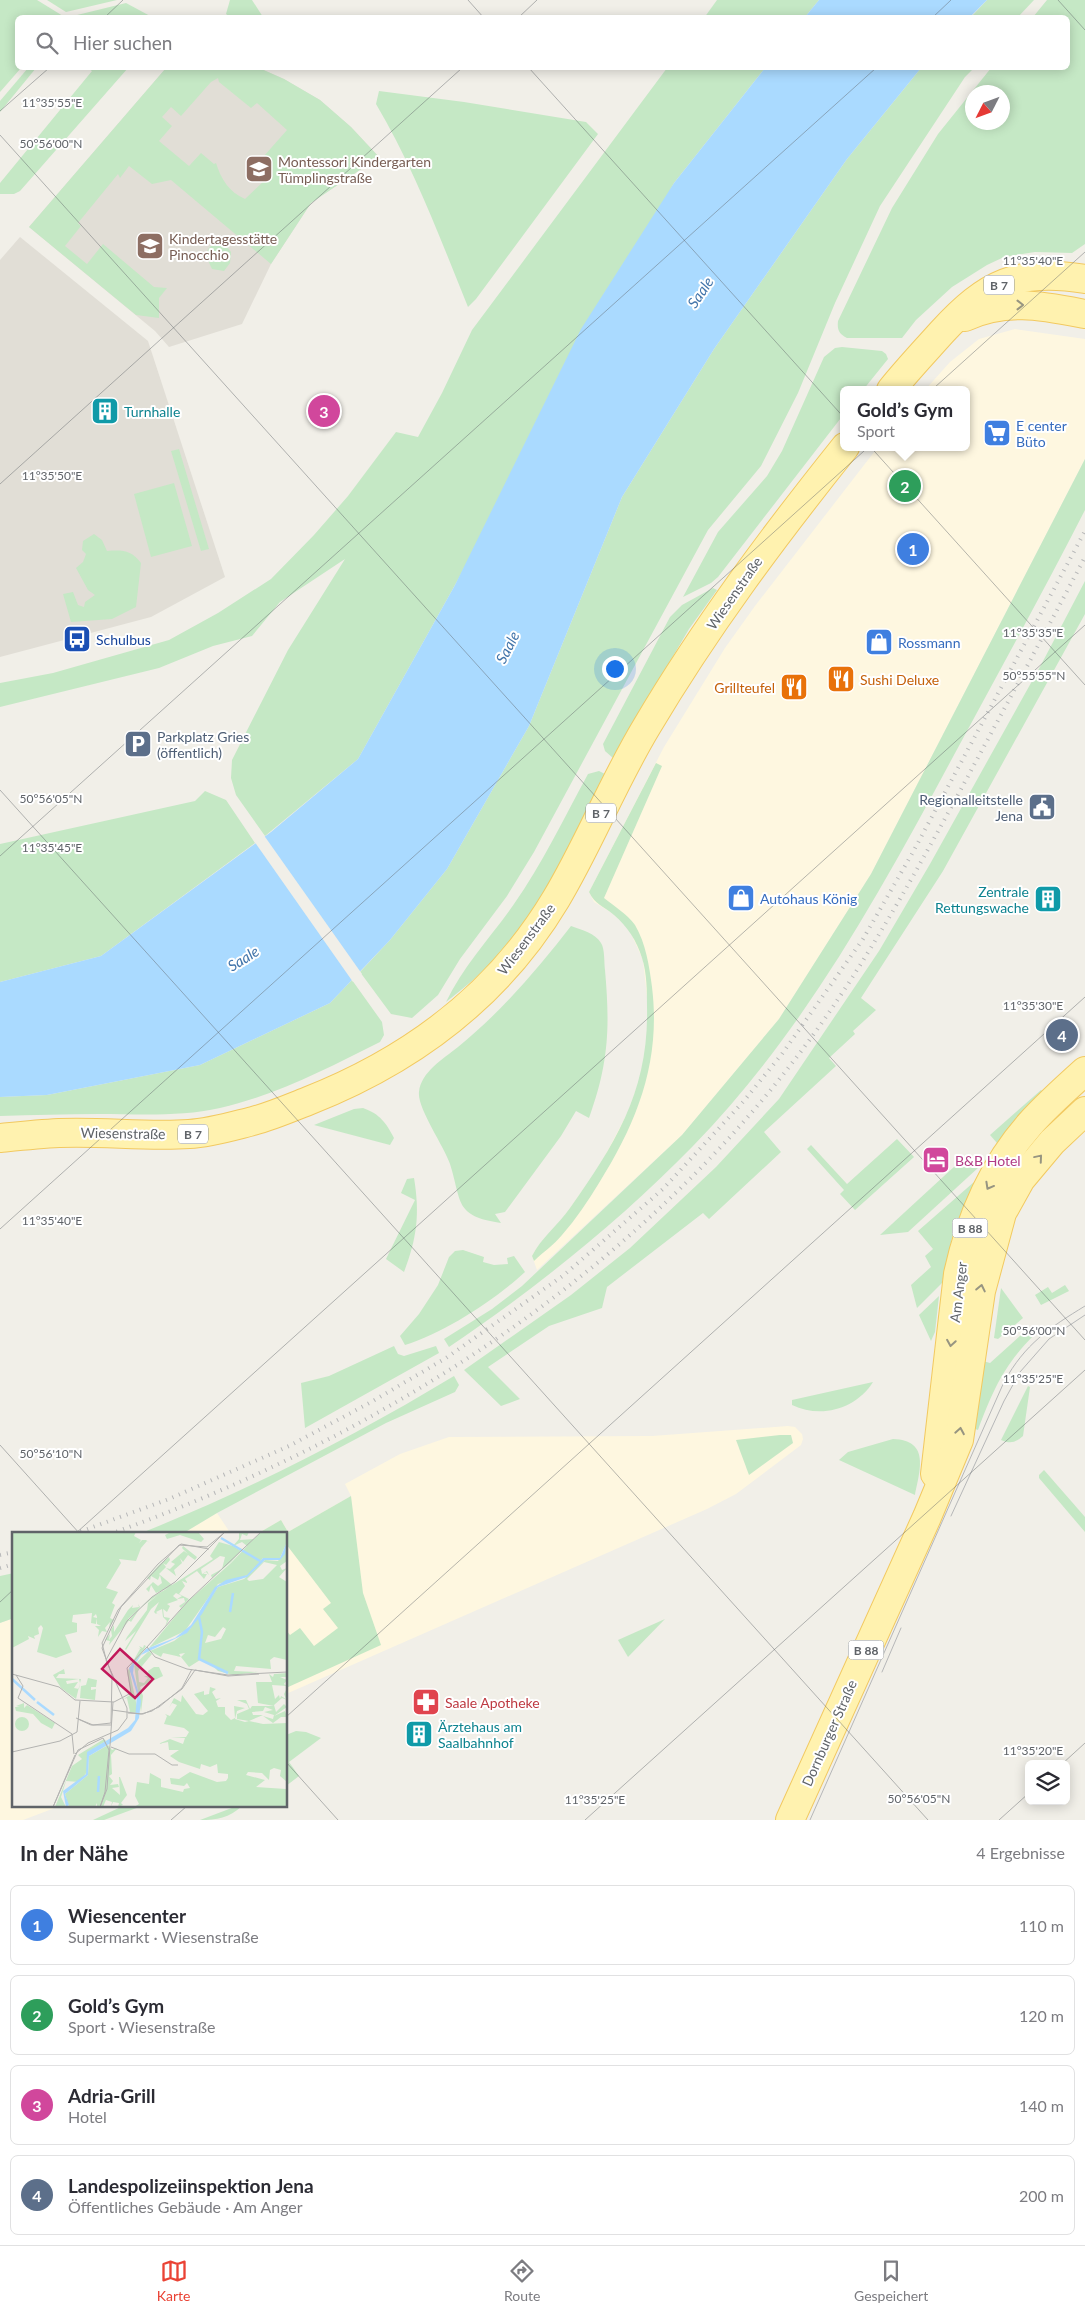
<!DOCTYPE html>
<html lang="de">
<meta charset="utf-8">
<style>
body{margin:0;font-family:Lato,sans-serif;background:#f2f2f3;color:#2b2b33}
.controls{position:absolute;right:15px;bottom:15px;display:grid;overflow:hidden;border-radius:8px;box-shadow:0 2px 12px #0003}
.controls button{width:45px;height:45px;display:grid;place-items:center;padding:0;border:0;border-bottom:1px solid #e1e1e2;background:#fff;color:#2b2b33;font:25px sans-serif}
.compass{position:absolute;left:965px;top:85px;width:45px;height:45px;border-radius:50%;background:#fff;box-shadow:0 2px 12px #0003;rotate:228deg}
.you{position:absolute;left:614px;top:668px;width:18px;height:18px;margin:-12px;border:4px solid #fff;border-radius:50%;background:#1a73e8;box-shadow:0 0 0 8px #1a73e833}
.badge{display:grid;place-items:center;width:32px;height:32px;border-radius:50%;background:#ea4335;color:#fff;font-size:16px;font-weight:700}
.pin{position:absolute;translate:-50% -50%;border:2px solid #fff;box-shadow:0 1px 5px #0006}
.popup{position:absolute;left:840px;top:386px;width:130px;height:65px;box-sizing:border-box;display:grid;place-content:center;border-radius:8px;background:#fff;filter:drop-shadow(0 1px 4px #0005);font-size:16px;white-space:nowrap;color:#7c7c81}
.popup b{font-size:19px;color:#2b2b33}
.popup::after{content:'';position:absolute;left:50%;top:100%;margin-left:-10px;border:10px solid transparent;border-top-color:#fff}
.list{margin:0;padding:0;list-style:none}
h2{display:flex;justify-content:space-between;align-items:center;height:65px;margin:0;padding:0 20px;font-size:21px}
h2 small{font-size:16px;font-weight:400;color:#7c7c81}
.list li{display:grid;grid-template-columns:32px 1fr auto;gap:15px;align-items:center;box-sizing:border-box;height:80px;margin:0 10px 10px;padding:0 10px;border:1px solid #e1e1e2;border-radius:8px}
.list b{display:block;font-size:19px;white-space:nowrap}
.list p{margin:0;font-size:16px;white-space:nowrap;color:#7c7c81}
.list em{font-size:16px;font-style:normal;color:#7c7c81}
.icon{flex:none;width:28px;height:28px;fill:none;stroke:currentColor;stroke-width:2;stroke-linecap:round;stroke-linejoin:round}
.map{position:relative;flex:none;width:1085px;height:1820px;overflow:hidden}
.search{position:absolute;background:#fff;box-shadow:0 2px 12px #0003;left:15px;right:15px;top:15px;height:55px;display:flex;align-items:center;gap:12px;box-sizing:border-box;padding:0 18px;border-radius:8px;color:#7c7c81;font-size:19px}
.sheet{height:425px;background:#fff}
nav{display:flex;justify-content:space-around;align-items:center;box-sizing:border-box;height:70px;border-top:1px solid #e1e1e2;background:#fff;font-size:14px;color:#7c7c81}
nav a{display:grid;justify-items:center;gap:2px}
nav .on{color:#ea4335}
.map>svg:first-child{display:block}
.commercial{fill:#fef7e0}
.education{fill:#e1ded6}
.green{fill:#c5e8c5;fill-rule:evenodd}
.water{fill:#aadaff}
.pier{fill:#f1efe8}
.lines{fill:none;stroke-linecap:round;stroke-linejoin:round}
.primary-casing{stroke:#f2c960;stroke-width:30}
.primary{stroke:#fff2af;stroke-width:28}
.tram{stroke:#b6b7b8;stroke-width:1}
.rail{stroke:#b6b7b8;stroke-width:4;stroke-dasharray:1 6;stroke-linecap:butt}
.oneway{stroke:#979581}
.ticks{fill:none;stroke:#5f6368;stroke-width:1;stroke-opacity:0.45}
.labels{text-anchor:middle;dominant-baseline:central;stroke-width:4;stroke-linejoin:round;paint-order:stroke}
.shield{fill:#fff;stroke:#8f9295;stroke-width:1}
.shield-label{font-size:12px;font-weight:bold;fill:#5f6368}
.education-label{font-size:14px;fill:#785e54;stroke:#fff;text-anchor:start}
.culture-label{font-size:14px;fill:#0d838f;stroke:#fff;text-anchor:start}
.shop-label{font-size:14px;fill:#366cbe;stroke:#fff;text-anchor:start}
.street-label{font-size:14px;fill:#5f6368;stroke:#fff}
.transit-label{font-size:14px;fill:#164399;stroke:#fff;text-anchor:start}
.food-label{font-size:14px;fill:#c56008;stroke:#fff;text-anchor:start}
.service-label{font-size:14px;fill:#4e5e75;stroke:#fff;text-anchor:start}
.hotel-label{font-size:14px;fill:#b23c85;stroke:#fff;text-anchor:start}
.health-label{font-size:14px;fill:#be3a42;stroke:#fff;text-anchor:start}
.water-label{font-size:15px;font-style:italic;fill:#4174aa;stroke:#fff}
.inset-river{fill:none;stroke:#aadaff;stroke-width:2.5}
.inset-road{fill:none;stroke:#b3b3b1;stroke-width:1}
.view{fill:#c2185b;fill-opacity:0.15;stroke:#c2185b;stroke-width:2.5}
.inset-edge{fill:none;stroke:#5f6368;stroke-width:2.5}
.ticks-label{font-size:12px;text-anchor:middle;fill:#5f6368;stroke:#fff;stroke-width:4;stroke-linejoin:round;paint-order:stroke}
</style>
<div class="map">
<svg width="1085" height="1820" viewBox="0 0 1085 1820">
<rect width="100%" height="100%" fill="#f1efe8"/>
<g class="commercial">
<polygon points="1015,329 1085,339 1085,459 871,874 779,1019 682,1135 537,1270 532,1256 536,1249 563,1218 599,1167 628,1112 643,1070 648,1033 647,997 643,960 628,927 612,913 594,902 589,892 664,747 725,648 755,606 878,447 966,447 966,390 925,390 950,362 979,339"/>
<polygon points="788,1426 795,1427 802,1434 803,1439 801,1445 736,1494 707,1509 286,1694 286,1534 257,1534 281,1520 288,1532 351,1496 345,1484 400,1454 449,1437 652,1436"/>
<polygon points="217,1513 231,1534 182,1534"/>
<polygon points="14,1618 14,1806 60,1806 23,1820 0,1820 0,1623"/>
</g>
<g class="education">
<polygon points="166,68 259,68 284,79 320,100 351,127 379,157 311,203 271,264 242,324 169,347 155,331 29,227"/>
<polygon points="20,237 148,341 225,577 151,617 0,657 0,260"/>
</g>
<g class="green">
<polygon points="0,0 37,0 63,16 62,18 18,18 18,68 21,68 0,92"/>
<polygon points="47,0 117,0 66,12"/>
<polygon points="230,0 252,0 263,17 230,17 226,14"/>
<polygon points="717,0 819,0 805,17 704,18"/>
<polygon points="987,0 1034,0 1018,17 970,18"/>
<path d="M 1047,0 L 1085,0 L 1085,244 L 1072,253 L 1035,252 L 1004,257 L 987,265 L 952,287 L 916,320 L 902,338 L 847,338 C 839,334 837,330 838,321 L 892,208 L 938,134 L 991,68 L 1068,68 L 1068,18 L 1033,17 ZM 972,92 L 1002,92 L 1002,122 L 972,122 Z"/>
<polygon points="126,3 152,17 76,18 73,16"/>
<polygon points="28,68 36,68 0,112 0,101"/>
<polygon points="87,68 128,68 20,191 14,194 0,194 0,183 92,71"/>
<path d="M 166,68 L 259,68 L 284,79 L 320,100 L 351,127 L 379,157 L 311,203 L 271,264 L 171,180 L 152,184 L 129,166 L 120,178 L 118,174 L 78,223 L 81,226 L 65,246 L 87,264 L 103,244 L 154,287 L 167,288 L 159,298 L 159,318 L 136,315 L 29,227 ZM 218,78 L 219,82 L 251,108 L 257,103 L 287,130 L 256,165 L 267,178 L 245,199 C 229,192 221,179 216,163 L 214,164 L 201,153 L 189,166 L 159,141 L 172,126 L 162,117 L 171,107 L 181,116 L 211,82 Z"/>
<polygon points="667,68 765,68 674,183 455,585 358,759 265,836 236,795 231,778 232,760 288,650 345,559 280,602 252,636 213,646 159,668 0,707 0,683 53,673 169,640 218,613 271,579 314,535 348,496 396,432 418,437 442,393 472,330"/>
<polygon points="921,68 974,68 965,77 880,206 835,303 798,393 761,466 708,530 534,852 507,896 460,959 438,995 412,1018 391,1014 360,972 390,940 447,869 529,726 622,497 714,349 847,159"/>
<path d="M 379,91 L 464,102 L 586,122 L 598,134 L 476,299 L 468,307 C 440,238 414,168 376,104 Z"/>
<path d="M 216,243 L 227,247 L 231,252 L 230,263 L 224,271 L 212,269 C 206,257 203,249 216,243 Z"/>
<polygon points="842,347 882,351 886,354 888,359 863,390 844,390 844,414 718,577 711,583 683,597 718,532 767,476 782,451 824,357 835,348"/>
<polygon points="179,449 209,549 201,551 171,451"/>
<path d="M 1085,459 L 1085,510 C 1043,592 998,674 954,755 C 879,894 804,1032 693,1146 C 619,1222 536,1288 449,1347 L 444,1339 L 492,1309 L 522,1286 L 682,1135 L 779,1019 L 871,874 Z"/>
<polygon points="174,483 192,546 151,557 134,494"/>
<path d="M 94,534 L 102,540 L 107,551 C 123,550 131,550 141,563 L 136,607 L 112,619 L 71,622 L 63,594 L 73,592 L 78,605 L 84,607 L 85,602 L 95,595 L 88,590 L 76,568 L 83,562 L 86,554 L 82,550 L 83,541 Z"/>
<polygon points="1085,581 1085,614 943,871 861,998 876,1010 853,1031 855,1034 829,1058 836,1066 764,1132 781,1152 709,1219 703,1213 607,1287 602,1308 549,1326 488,1367 520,1399 501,1406 464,1370 571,1295 630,1248 716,1167 779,1099 879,951 930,864 1041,665"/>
<polygon points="713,588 717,590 689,629 613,758 605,751 603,744 670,617 682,605"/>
<path d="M 656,763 L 662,766 L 604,898 C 614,906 627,914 635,925 C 646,944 649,965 652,987 C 661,1061 638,1121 599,1183 C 588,1201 576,1219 562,1235 C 554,1245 543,1252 534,1261 L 532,1256 C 541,1238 558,1225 570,1208 C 616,1143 649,1090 647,1007 C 647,992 647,973 642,958 C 637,941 627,926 614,915 C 604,906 595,905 589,892 Z"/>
<path d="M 599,771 L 605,774 C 573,836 545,904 498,956 C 482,973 464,988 446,1002 C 463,966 491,937 514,904 C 542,864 564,818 588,774 Z"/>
<polygon points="205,791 226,800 255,843 101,956 0,982 0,844 195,801"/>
<path d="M 571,926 C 582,930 595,933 601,943 C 605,949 604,963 605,970 C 610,1027 609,1063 589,1118 L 576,1111 L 561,1136 L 505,1212 L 495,1214 L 501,1223 C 454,1216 462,1202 450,1164 C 444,1146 417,1108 419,1092 C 421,1072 443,1059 458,1047 C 501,1012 537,970 571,926 Z"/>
<path d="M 352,980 L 382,1022 L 384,1035 L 380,1042 C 328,1068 277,1095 220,1108 C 181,1117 138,1114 99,1114 C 66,1114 33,1115 0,1116 L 0,1097 L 47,1095 L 200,1065 L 330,1003 Z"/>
<polygon points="1041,1090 1042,1091 1018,1116 997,1143 990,1135"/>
<path d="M 363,1108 C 380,1114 386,1123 394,1138 L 390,1145 L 314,1125 L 354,1109 Z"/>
<polygon points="897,1139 914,1157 855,1210 840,1194 844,1190 807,1149 811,1145 847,1184"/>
<polygon points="968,1154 979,1167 908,1232 880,1235"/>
<path d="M 414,1178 C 420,1214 417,1238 404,1272 L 386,1259 L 415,1200 L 401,1193 L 407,1179 Z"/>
<polygon points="974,1182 952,1238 942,1283 917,1308 911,1285 931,1267 925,1256 933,1249 918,1231"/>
<path d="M 463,1250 L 484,1257 L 483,1262 L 494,1265 L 508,1264 L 507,1258 L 514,1256 L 525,1272 C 495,1300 444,1333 405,1345 L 400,1336 L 419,1314 L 438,1285 L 449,1257 L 455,1251 Z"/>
<polygon points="1065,1285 1069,1291 1041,1305 1035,1295 1048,1287 1052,1293"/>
<polygon points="1001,1288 1023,1318 998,1339 994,1338"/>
<polygon points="939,1296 935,1332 931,1341 919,1315"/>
<path d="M 1030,1327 L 1035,1334 C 1004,1365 993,1390 978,1430 L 970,1427 L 983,1361 L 990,1363 Z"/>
<polygon points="394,1346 398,1354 404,1356 436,1346 439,1353 305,1428 301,1383 329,1376"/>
<path d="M 454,1376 L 459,1385 L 455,1392 L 386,1423 L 217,1513 L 182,1534 L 139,1534 C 249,1490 353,1437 454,1376 Z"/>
<path d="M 873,1382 C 856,1409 821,1419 792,1405 L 792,1400 Z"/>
<path d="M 1028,1386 L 1030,1387 L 1023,1436 C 1015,1443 1010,1444 1001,1440 Z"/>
<polygon points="780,1435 791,1435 793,1443 749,1475 736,1440"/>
<path d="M 893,1439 C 930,1440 920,1470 915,1495 L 839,1460 L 848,1452 Z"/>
<polygon points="1044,1470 1085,1517 1085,1532 1039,1478 1039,1475"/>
<polygon points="351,1496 363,1593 381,1645 286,1688 286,1630 290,1635 300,1628 314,1646 338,1628 323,1609 331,1603 286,1544 286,1534 277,1532 274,1534 257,1534 281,1520 288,1532"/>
<polygon points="14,1573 14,1618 0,1623 0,1576"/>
<polygon points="665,1619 628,1657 618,1640"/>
<polygon points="296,1731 306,1732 321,1738 289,1762 299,1776 286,1786 286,1735"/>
<polygon points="123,1806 142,1806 104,1820 93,1820"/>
<path d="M 237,1806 L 242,1806 C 229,1818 217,1820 200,1820 Z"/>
</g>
<g class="water">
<polygon points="819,0 987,0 970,17 805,17"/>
<polygon points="765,68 921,68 847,159 714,349 622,497 529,726 447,869 390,940 330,1003 200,1065 47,1095 0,1097 0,982 101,956 271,832 358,759 455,585 581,329 674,183"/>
</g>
<polygon class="pier" points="263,834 362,974 353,982 254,841"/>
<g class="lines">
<g class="primary-casing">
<g id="primary">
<path d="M 965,317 C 1006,298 1043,306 1085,314"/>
<path d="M 891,390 C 907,370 925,351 942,332 C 987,283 1018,268 1085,279"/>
<path d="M 0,1138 C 20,1136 39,1134 59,1133 C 102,1131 146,1137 189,1134 C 210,1133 233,1126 253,1121 C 272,1116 290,1108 308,1101 C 412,1060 498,996 556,899 C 589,844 613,782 647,726 C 705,628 773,537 845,447"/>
<path d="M 935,1474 L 958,1274 C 970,1219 992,1167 1030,1124 C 1047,1105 1066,1088 1085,1071"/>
<polyline points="790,1820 927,1517 959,1440 981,1291 1002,1213 1021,1179 1052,1142 1085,1111"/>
</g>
</g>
<use href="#primary" class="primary"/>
<g class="tram">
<polyline points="951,1516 1004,1401 1020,1372 1049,1339 1085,1315"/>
<polyline points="882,1672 901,1628"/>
<path d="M 810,1820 L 1004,1382 C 1025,1344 1049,1328 1085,1306"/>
</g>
<g class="rail">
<polyline points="74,1534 169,1499 289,1446 373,1401 446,1358 564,1275 663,1189 743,1102 782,1054 863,939 913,852 1085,531"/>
<path d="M 110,1534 C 387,1435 649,1267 821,1024 C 873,950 917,870 960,791 C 1002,713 1044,635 1085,557"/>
<polyline points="0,1555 14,1552"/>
<polyline points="0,1568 14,1564"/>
</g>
</g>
<defs><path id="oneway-chevron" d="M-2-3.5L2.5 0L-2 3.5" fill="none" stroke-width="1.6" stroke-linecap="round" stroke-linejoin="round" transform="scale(1.25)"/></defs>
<g class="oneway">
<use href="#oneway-chevron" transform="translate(1020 305)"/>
<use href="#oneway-chevron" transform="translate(1039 1158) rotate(-50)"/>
<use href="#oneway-chevron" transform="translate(989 1186) rotate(119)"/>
<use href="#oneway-chevron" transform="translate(981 1288) rotate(-78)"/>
<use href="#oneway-chevron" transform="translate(951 1343) rotate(99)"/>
<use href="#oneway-chevron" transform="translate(960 1431) rotate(-80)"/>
</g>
<path class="ticks" d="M 468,0 L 484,18M 1058,0 L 1085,30M 104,18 L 123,0M 518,18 L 537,0M 932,18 L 951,0M 529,68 L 1085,685M 0,111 L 49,68M 0,135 L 1085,1340M 0,484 L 462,68M 0,790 L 928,1820M 0,856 L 876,68M 0,1229 L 1085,252M 0,1445 L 80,1534M 75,1534 L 1085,625M 0,1602 L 14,1589M 286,1717 L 1085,997M 286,1762 L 338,1820M 1062,1764 L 1085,1743M 171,1820 L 187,1806M 585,1820 L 1085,1370M 999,1820 L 1029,1793"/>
<defs>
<g id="school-square" transform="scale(1.4375)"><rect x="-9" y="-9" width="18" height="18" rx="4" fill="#8d6e63" stroke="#fff"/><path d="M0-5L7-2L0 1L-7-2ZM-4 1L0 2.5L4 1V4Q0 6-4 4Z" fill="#fff"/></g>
<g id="building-square" transform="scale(1.4375)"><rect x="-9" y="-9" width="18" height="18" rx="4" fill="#0f9aa8" stroke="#fff"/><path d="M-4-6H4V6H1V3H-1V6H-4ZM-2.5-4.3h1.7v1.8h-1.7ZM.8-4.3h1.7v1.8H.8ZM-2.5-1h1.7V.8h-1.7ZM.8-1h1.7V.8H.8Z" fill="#fff"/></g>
<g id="supermarket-square" transform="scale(1.4375)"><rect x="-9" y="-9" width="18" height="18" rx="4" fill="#3f7fe0" stroke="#fff"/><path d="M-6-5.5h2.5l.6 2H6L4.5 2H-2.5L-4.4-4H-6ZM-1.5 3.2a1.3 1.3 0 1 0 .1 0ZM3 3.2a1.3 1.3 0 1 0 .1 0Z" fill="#fff"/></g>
<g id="bus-square" transform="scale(1.4375)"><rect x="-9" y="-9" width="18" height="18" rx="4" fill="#1a4fb4" stroke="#fff"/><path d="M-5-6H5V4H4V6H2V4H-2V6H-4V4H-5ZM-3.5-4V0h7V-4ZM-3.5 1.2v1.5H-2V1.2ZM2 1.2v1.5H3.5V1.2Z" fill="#fff"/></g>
<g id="shop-square" transform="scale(1.4375)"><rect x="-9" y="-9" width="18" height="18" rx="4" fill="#3f7fe0" stroke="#fff"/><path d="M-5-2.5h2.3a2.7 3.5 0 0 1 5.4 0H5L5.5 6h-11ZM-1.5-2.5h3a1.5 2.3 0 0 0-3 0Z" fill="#fff"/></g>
<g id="restaurant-square" transform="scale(1.4375)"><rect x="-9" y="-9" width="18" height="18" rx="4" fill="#e8710a" stroke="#fff"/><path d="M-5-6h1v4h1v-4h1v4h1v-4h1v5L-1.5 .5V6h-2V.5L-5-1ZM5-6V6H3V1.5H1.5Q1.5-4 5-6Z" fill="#fff"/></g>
<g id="parking-square" transform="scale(1.4375)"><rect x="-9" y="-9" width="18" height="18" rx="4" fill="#5c6f8a" stroke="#fff"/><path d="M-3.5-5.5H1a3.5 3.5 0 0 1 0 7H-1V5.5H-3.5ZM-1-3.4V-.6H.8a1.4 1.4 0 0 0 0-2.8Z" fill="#fff"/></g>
<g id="civic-square" transform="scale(1.4375)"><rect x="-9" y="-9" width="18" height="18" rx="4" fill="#5c6f8a" stroke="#fff"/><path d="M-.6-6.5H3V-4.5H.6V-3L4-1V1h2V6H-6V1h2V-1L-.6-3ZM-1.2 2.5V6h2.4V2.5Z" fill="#fff"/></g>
<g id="hotel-square" transform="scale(1.4375)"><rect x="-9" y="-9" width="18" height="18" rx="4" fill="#d1479c" stroke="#fff"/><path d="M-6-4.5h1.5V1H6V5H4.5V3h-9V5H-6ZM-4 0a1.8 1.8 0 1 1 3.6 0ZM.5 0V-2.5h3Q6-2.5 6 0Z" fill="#fff"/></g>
<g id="pharmacy-square" transform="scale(1.4375)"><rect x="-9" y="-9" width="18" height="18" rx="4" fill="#e0444e" stroke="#fff"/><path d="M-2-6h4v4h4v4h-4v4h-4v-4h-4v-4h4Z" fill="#fff"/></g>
</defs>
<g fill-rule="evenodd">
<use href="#school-square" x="259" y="169"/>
<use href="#school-square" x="150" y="246"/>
<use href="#building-square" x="105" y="411"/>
<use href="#supermarket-square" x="997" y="433"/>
<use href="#bus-square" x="77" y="639"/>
<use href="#shop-square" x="879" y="642"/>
<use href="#restaurant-square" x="841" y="679"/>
<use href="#restaurant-square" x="794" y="687"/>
<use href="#parking-square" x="138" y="744"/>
<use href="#civic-square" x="1042" y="807"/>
<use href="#shop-square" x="741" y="898"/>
<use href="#building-square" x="1048" y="899"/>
<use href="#hotel-square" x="936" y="1160"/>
<use href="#pharmacy-square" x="426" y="1702"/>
<use href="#building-square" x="419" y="1734"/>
</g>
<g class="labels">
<g class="shield">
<rect x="984" y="275.5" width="30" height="19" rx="4"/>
<rect x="586" y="803.5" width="30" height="19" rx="4"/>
<rect x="178" y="1124.5" width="30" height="19" rx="4"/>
<rect x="952.5" y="1218.5" width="35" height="19" rx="4"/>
<rect x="848.5" y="1640.5" width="35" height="19" rx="4"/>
</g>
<g class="shield-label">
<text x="999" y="285">B 7</text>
<text x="601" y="813">B 7</text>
<text x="193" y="1134">B 7</text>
<text x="970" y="1228">B 88</text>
<text x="866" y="1650">B 88</text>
</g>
<g class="education-label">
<text x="278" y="161">Montessori Kindergarten<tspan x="278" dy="16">Tümplingstraße</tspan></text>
<text x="169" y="238">Kindertagesstätte<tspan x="169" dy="16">Pinocchio</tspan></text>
</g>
<g class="culture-label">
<text x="124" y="411">Turnhalle</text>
<text x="1029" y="891" text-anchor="end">Zentrale<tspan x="1029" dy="16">Rettungswache</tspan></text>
<text x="438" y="1726">Ärztehaus am<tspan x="438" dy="16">Saalbahnhof</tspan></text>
</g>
<g class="shop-label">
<text x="1016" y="425">E center<tspan x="1016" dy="16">Büto</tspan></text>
<text x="898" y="642">Rossmann</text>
<text x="760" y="898">Autohaus König</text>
</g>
<g class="street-label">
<text transform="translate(734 593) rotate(-55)">Wiesenstraße</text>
<text transform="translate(526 939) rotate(-53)">Wiesenstraße</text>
<text transform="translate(123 1133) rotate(1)">Wiesenstraße</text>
<text transform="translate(958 1292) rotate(-83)">Am Anger</text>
<text transform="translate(829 1733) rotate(-66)">Dornburger Straße</text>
</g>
<g class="transit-label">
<text x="96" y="639">Schulbus</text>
</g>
<g class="food-label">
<text x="860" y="679">Sushi Deluxe</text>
<text x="775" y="687" text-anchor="end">Grillteufel</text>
</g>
<g class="service-label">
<text x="157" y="736">Parkplatz Gries<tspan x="157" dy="16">(öffentlich)</tspan></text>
<text x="1023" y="799" text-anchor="end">Regionalleitstelle<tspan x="1023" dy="16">Jena</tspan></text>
</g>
<g class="hotel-label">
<text x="955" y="1160">B&amp;B Hotel</text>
</g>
<g class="health-label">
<text x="445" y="1702">Saale Apotheke</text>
</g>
<g class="water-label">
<text transform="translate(700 292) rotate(-56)">Saale</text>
<text transform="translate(507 647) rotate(-63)">Saale</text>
<text transform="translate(243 958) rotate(-32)">Saale</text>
</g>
</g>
<g transform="translate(12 1532)">
<rect width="275" height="275" fill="#f1efe8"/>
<path d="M 0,0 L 124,0 L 122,4 L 129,8 L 127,11 L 130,8 L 134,8 L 138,11 L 135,9 L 129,16 L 124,29 L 107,27 L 109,31 L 94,56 L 106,60 L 100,71 L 103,73 L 98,86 L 102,88 L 97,96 L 98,90 L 93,96 L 95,100 L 90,99 L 86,105 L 87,98 L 83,94 L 89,94 L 85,92 L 85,85 L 84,82 L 81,85 L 85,86 L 84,92 L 79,91 L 80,81 L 61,83 L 60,90 L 65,91 L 65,100 L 53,103 L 60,120 L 44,126 L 25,120 L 31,96 L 29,93 L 26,96 L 27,102 L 22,104 L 23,107 L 16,104 L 17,107 L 0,116 ZM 159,0 L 186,0 L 192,7 L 189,10 L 168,3 L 155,7 L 153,3 ZM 227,0 L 237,0 L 235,4 L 230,2 L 228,8 L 242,7 L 249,0 L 275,0 L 275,10 L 268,26 L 251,26 L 236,43 L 206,52 L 173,99 L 137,116 L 175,70 L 219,31 L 235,14 L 230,10 L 221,14 L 229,19 L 219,30 L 200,46 L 199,43 L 210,37 L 213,25 L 208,24 L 189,37 L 190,42 L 195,39 L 197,43 L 194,40 L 191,42 L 195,42 L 192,47 L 185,39 L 173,47 L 175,50 L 175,51 L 170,49 L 173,54 L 167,62 L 177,67 L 169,76 L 167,74 L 173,70 L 172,66 L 165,67 L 170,64 L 164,61 L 161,64 L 166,68 L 155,72 L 158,74 L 155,80 L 151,77 L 152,85 L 158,86 L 153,95 L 155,89 L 151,85 L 150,77 L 144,80 L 150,85 L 145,81 L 144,82 L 142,80 L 147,70 L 139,77 L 114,118 L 113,117 L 124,99 L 113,109 L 115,105 L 135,78 L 136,71 L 147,62 L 128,76 L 119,90 L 116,87 L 140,65 L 156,56 L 144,61 L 139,53 L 137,60 L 134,57 L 141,50 L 146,54 L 150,51 L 148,43 L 146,48 L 139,44 L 138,48 L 135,46 L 147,33 L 157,25 L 158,28 L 154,33 L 151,31 L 154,35 L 147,42 L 160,53 L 201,27 L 198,24 L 207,10 L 221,14 L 227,7 ZM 171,14 L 185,25 L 183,28 L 176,23 L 171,30 L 168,26 L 170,31 L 162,38 L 164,44 L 154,36 L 158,37 L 163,32 L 159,30 L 172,19 L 176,22 L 170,16 ZM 275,16 L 275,29 L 268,34 L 270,38 L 275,36 L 267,45 L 275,50 L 275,128 L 262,125 L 258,128 L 259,137 L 224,134 L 222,139 L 247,140 L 221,143 L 206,139 L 199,132 L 188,128 L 177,135 L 169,125 L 173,121 L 167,122 L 169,125 L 151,121 L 149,125 L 138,119 L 162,109 L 178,97 L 206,55 L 232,47 L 253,28 L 266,29 ZM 252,30 L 265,33 L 251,47 L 237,49 L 235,47 ZM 211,95 L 214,97 L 209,107 L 193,111 L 196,103 L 203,105 ZM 126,72 L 128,75 L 97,113 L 98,109 L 93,108 L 98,102 L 97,108 L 100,104 L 99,98 L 102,93 L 102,100 L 116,78 L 121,73 L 120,76 L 127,75 ZM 132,113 L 134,114 L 118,141 L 125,175 L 125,181 L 118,180 L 115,166 L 112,167 L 119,162 L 115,140 L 128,117 L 126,116 L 129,117 L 127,114 L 131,116 ZM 137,119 L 140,122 L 126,139 L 127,150 L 132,151 L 136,146 L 132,144 L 137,144 L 136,139 L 142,135 L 147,135 L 151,144 L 128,155 L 131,164 L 129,180 L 122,133 ZM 52,137 L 53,142 L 47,142 L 44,146 L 69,147 L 68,151 L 67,147 L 54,149 L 55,152 L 66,150 L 62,156 L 67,157 L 68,151 L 64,167 L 49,156 L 41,143 ZM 275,141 L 275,145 L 268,145 L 275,148 L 272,152 L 275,154 L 260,153 L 263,167 L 267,163 L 268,167 L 269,164 L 274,167 L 272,162 L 275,156 L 275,168 L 270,166 L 262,173 L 264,180 L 272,172 L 275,175 L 262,184 L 273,179 L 275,185 L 269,185 L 261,191 L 251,184 L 261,187 L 262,183 L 252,180 L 261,178 L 253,175 L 251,179 L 240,180 L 241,183 L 251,183 L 237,189 L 251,192 L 275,191 L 275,250 L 268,244 L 269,238 L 262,236 L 258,238 L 257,248 L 250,241 L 236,240 L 234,243 L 253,248 L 244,255 L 274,257 L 275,275 L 122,275 L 127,272 L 123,264 L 125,250 L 137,252 L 138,241 L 149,247 L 149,255 L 171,260 L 172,257 L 178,256 L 175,251 L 172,254 L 159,252 L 158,246 L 167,247 L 178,240 L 205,250 L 214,249 L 216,246 L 216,242 L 206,241 L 205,232 L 198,235 L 189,232 L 188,237 L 167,230 L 158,224 L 167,218 L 157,218 L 156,210 L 146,212 L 158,207 L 171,212 L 173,206 L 159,205 L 174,205 L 177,200 L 172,196 L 152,192 L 155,184 L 158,187 L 153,182 L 158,184 L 165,173 L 160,171 L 157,176 L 162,166 L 169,170 L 170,163 L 184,182 L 191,183 L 196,179 L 182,162 L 192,159 L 192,163 L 197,162 L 198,155 L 204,157 L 200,160 L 204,167 L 209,166 L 204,169 L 206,175 L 213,175 L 213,182 L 219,188 L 223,186 L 222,174 L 233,176 L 225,179 L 223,187 L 233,190 L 237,189 L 225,187 L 225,182 L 237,177 L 235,172 L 225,168 L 234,168 L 238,177 L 240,174 L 262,174 L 246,171 L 244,150 L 260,150 L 257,142 L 261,145 L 262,142 ZM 76,146 L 85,148 L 84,155 L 79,155 L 79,158 L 84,157 L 83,168 L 68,166 L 69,154 L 74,153 ZM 12,171 L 12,176 L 15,173 L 43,191 L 40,197 L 29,191 L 21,182 L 4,179 L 3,175 L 8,175 L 4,174 ZM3 192a7 7 0 1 1 14 0a7 7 0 1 1-14 0ZM 92,207 L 94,209 L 75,221 L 75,240 L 67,250 L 54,249 L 49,265 L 54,275 L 43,275 L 60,234 L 70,227 L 66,223 ZM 96,213 L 100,218 L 105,216 L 99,223 L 100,242 L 97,244 L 101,249 L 98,253 L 106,252 L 107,255 L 100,256 L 108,263 L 107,245 L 108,245 L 115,263 L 109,271 L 111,273 L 106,275 L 107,271 L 101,270 L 99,275 L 100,270 L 94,268 L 91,275 L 85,275 L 85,271 L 83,275 L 57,275 L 53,262 L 76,243 L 77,224 Z" fill="#c5e8c5" fill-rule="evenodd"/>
<path d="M 275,10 L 273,22 L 268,28 L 253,28 L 235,45 L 206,55 L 190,82 L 175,101 L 129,123 L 122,133 L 121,141 L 129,169 L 127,186 L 119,199 L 77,224 L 76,243 L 53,262 L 57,273 L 54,275 L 51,259 L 74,242 L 75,220 L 116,196 L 123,188 L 125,162 L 117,136 L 134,117 L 163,106 L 179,93 L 203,55 L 214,48 L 235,43 L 251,26 L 268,26 Z" fill="#aadaff"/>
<path class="inset-river" d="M 209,6 L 248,29M 218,80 L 221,61M 187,85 L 190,100 L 187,127 L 216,141M 0,147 L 23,168M 25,170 L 42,183M 86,260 L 87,244"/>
<path class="inset-road" d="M 135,115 L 177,68 L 249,0M 94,127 L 90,111 L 106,78 L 146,32 L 169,12 L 197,17M 0,142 L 47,155 L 63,168 L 102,170 L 119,161 L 115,136 L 135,115 L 143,125 L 175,137 L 216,143 L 275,140M 4,143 L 11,154 L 6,166 L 60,202M 100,178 L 129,182 L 140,179 L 170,157 L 183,138 L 216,144 L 247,142M 116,181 L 131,182 L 147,175 L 170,156 L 180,137M 64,186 L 81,193 L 99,191 L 100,143 L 90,116 L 109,75 L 167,13 L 195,15 L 213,0M 66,187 L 79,193 L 99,193M 60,202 L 62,222M 99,215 L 117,222 L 143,222 L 160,233 L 166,233M 0,220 L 48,209 L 65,200 L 68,169M 63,222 L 76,211 L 106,198 L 115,186 L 115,176 L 94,128 L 115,89 L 140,65 L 163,50 L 213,0M 41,275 L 63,223M 41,275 L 66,218 L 91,206 L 97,218 L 93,260 L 88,275M 88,275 L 95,257 L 101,170"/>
<path class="view" d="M 108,117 L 141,147 L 123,166 L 90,137 Z"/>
<rect width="275" height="275" class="inset-edge"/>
</g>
<g class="ticks-label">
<text x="52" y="107">11°35'55"E</text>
<text x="51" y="148">50°56'00"N</text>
<text x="1033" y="265">11°35'40"E</text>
<text x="52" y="480">11°35'50"E</text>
<text x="1033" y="637">11°35'35"E</text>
<text x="1034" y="680">50°55'55"N</text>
<text x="51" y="803">50°56'05"N</text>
<text x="52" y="852">11°35'45"E</text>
<text x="1033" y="1010">11°35'30"E</text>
<text x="52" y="1225">11°35'40"E</text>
<text x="1034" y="1335">50°56'00"N</text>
<text x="1033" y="1383">11°35'25"E</text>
<text x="51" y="1458">50°56'10"N</text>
<text x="1033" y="1755">11°35'20"E</text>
<text x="919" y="1803">50°56'05"N</text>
<text x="595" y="1804">11°35'25"E</text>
</g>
</svg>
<div class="controls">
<button><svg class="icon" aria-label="layers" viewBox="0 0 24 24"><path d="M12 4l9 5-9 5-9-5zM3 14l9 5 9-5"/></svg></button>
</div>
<svg class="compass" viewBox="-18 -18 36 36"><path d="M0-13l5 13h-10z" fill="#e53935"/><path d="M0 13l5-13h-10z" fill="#7c7c81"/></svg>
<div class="you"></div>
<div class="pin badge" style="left:913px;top:549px;background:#3f7fe0">1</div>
<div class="pin badge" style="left:905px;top:486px;background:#2e9e5b">2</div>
<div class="popup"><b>Gold’s Gym</b>Sport</div>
<div class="pin badge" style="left:324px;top:411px;background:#d1479c">3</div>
<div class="pin badge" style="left:1062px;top:1035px;background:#5c6f8a">4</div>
<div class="search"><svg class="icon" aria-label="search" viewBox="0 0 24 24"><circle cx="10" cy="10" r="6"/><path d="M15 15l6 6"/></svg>Hier suchen</div>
</div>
<section class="sheet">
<h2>In der Nähe<small>4 Ergebnisse</small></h2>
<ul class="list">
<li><span class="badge" style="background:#3f7fe0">1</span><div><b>Wiesencenter</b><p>Supermarkt · Wiesenstraße</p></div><em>110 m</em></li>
<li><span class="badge" style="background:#2e9e5b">2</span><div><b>Gold’s Gym</b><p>Sport · Wiesenstraße</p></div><em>120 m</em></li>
<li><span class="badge" style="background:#d1479c">3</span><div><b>Adria-Grill</b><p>Hotel</p></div><em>140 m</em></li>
<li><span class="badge" style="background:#5c6f8a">4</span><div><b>Landespolizeiinspektion Jena</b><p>Öffentliches Gebäude · Am Anger</p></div><em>200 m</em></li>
</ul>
</section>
<nav>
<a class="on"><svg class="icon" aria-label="map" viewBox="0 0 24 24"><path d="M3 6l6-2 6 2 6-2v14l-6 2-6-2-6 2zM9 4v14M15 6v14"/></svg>Karte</a>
<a><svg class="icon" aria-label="directions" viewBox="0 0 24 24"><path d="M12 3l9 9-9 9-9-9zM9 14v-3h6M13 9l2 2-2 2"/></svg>Route</a>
<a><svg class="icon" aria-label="saved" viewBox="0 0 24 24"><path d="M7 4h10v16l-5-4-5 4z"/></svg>Gespeichert</a>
</nav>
